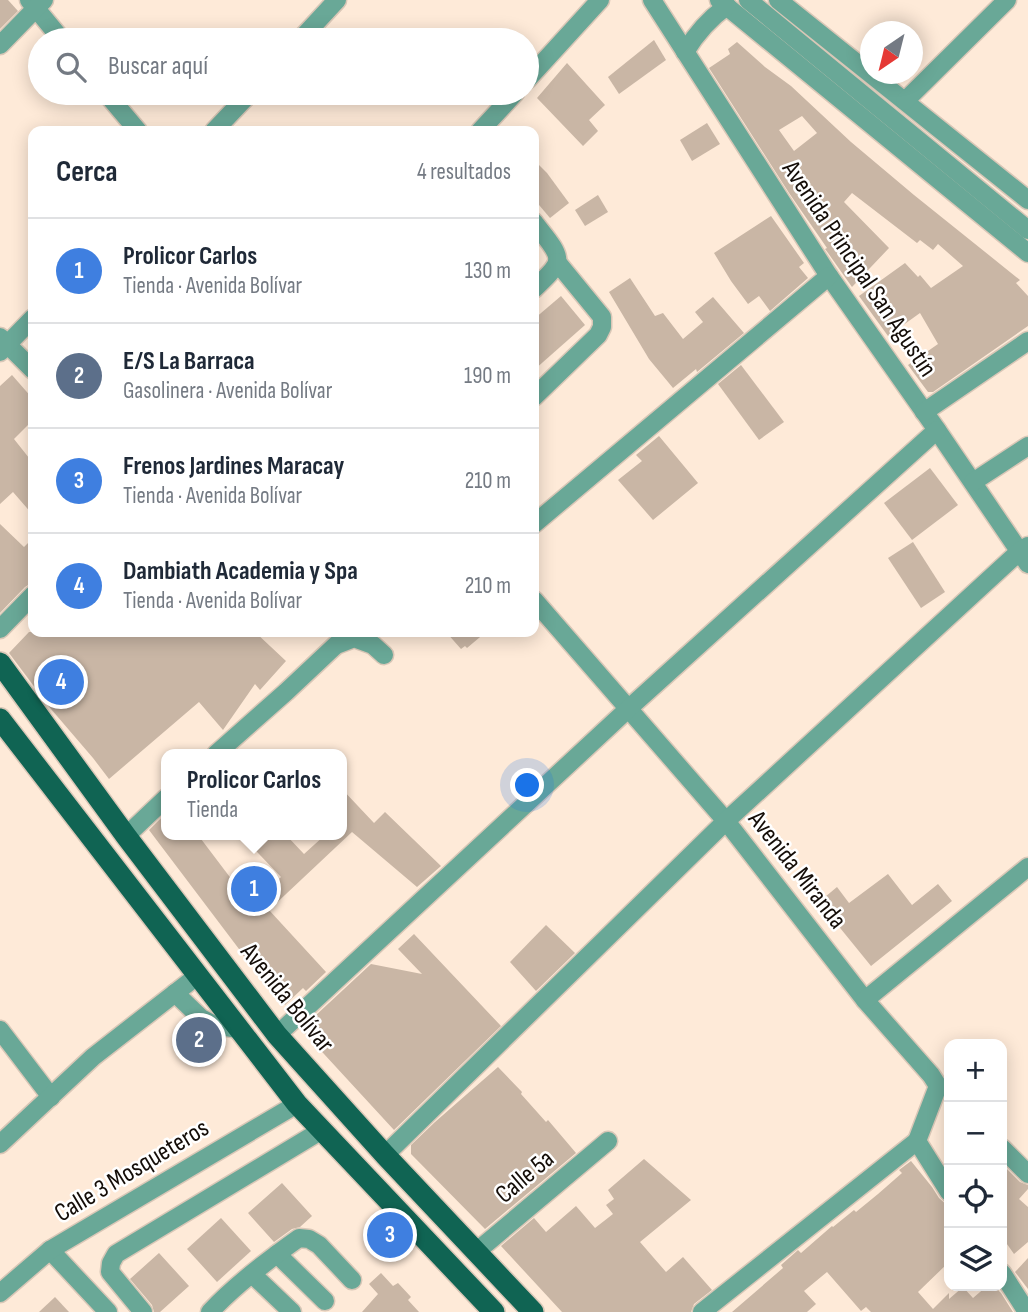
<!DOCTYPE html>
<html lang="es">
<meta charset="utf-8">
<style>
body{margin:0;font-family:"Sofia Sans Condensed",sans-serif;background:#f2f2f3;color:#1f2937}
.controls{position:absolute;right:21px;bottom:21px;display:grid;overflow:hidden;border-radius:14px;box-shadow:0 4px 18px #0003}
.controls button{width:63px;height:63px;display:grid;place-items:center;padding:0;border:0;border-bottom:2px solid #e0e1e3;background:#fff;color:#1f2937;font:35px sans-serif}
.compass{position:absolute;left:860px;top:21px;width:63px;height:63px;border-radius:50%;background:#fff;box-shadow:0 4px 18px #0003;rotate:215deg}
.you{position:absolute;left:528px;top:786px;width:24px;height:24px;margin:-18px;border:5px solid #fff;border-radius:50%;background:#1a73e8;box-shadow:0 0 0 10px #1a73e833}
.badge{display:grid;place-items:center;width:46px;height:46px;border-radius:50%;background:#0f766e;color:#fff;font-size:23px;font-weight:700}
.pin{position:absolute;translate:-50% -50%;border:4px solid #fff;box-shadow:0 2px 7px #0006}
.popup{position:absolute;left:161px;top:749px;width:186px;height:91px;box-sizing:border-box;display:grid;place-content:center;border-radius:14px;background:#fff;filter:drop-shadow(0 2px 5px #0005);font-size:23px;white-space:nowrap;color:#747a83}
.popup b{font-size:26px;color:#1f2937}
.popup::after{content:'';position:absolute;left:50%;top:100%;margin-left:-14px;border:14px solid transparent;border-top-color:#fff}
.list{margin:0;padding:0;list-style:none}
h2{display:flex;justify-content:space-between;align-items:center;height:91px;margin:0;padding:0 28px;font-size:30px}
h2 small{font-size:23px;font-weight:400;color:#747a83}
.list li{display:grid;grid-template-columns:46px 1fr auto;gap:21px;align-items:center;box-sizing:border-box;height:105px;padding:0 28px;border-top:2px solid #e0e1e3}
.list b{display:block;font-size:26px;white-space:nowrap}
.list p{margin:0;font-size:23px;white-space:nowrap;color:#747a83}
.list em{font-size:23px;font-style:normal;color:#747a83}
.icon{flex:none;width:38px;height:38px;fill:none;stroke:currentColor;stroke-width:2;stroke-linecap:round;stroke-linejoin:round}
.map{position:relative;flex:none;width:1028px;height:1312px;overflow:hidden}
.search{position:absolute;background:#fff;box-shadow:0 4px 18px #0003;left:28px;top:28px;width:511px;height:77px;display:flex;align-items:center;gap:18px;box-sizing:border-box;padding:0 24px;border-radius:38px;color:#747a83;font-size:26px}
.panel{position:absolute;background:#fff;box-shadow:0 4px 18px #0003;left:28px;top:126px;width:511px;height:511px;border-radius:14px}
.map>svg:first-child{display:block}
.building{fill:#c9b6a5;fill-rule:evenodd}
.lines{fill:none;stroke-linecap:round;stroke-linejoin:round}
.minor-casing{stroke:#d9c7b7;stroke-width:21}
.major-casing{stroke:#d9c7b7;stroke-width:24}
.minor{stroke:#69a897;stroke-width:18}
.major{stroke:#106453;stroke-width:21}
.labels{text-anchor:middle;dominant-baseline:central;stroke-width:5;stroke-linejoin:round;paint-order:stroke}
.street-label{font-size:26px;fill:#140d08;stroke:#fff}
</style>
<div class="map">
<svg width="1028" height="1312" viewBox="0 0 1028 1312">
<rect width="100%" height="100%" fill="#feead8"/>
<g class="building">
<polygon points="0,0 8,0 18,11 0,29"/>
<polygon points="654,40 666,60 619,94 608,77"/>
<path d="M 737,42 L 765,67 L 791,86 L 851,142 L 914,195 L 1020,280 L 1016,283 L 1028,296 L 1028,326 L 933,392 L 928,392 L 908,365 L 938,344 L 920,313 L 888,336 L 859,296 L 905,263 L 918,277 L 920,275 L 931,288 L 963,266 L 938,244 L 933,250 L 920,240 L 917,243 L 852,193 L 844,202 L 889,248 L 852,287 L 828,253 L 825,249 L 827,248 L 789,193 L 709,68 L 730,54 L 728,49 ZM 802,116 L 817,133 L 794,151 L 779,130 Z"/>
<polygon points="567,63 605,105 589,120 598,131 583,146 537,98"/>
<polygon points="707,123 720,144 692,161 680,140"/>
<polygon points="534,160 547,173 569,203 550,218 534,199"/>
<polygon points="598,195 608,212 585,226 575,210"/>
<polygon points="771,216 804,263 799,267 808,278 770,311 759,296 748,304 731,281 714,253"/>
<polygon points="630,278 655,316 663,313 683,339 703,322 695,312 713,297 744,333 697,372 696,369 673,388 649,359 609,292"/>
<polygon points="561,296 585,325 534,370 534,319"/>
<polygon points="741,365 784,422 759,440 718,384"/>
<polygon points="12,375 33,399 33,420 14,439 33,463 33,515 13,492 0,504 0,386"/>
<polygon points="659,436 698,483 653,520 618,480 642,461 636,455"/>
<polygon points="930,468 958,505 912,540 884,503"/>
<polygon points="0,524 24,547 33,538 33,582 25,587 0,613"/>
<polygon points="913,542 945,592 921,608 888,558"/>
<polygon points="29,632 255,632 286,661 260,690 255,684 223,730 199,702 109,779 93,758 51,709 9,653"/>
<polygon points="446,632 486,632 467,648 465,646 461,649"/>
<polygon points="341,788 374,823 385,812 441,866 417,887 352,832 269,910 326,972 306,991 303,988 285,1005 242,954 242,953 149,830 166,813 166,835 198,835 251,905 281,877 241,835 286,835 304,854 325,835 341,835"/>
<polygon points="888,874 912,905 938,884 952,901 871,966 819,902 837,887 849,903"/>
<polygon points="546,925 575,953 536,991 510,962"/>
<polygon points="414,934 501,1026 394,1130 301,1029 371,964 422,974 398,949"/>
<polygon points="498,1067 522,1092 521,1094 546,1122 548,1120 576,1153 485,1229 411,1154 411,1145 435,1122"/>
<polygon points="644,1159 691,1200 640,1242 666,1272 683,1257 712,1290 694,1304 691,1312 562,1312 501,1246 534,1218 546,1232 576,1206 595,1228 613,1214 606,1205 614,1199 608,1190"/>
<polygon points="911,1161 932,1187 939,1198 949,1207 949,1262 918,1292 933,1309 949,1293 949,1299 963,1287 973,1298 987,1286 994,1286 1001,1293 1013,1312 871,1312 866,1307 861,1311 827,1272 804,1291 816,1304 807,1312 732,1312 783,1268 781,1265 798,1250 801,1253 832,1226 833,1227 854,1210 856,1212 878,1194 902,1173 899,1170"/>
<polygon points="1002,1164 1020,1182 1028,1185 1028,1189 1019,1199 1028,1207 1028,1242 1014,1254 1002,1237"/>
<polygon points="282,1183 312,1216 300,1227 292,1229 274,1242 248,1213"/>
<polygon points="221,1218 251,1251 217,1282 187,1249"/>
<polygon points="159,1253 189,1286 160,1312 154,1312 152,1305 130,1279"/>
<polygon points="1028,1258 1028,1289 1015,1272"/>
<polygon points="381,1273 393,1286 398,1283 411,1297 408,1300 419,1312 362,1312 378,1294 369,1284"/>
<polygon points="55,1297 69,1312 39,1312"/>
</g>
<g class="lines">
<g class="minor-casing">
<g id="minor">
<polyline points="29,0 62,40"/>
<polyline points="652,0 829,276 937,430 1028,564"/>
<polyline points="719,0 1028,253"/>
<polyline points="748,0 1028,230"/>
<polyline points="778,0 1028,200"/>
<polyline points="300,40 337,0"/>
<polyline points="0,45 44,0"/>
<path d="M 685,52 C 696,34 710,18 727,6"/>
<polyline points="527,80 600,0"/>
<polyline points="106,93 138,131"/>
<polyline points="905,101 1007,0"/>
<polyline points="214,131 250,93"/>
<polyline points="480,131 515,93"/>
<path d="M 534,222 C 540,231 560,251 557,262 C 555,270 540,283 534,289"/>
<polyline points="0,337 33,370"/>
<polyline points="0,352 33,318"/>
<polyline points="534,397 598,335 602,327 602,317 557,262"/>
<polyline points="924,412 1028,341"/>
<polyline points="973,482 1028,446"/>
<polyline points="534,524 829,276"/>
<polyline points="534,600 726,821 865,1000 931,1075 938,1086 917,1141 949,1192"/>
<polyline points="0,629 33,595"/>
<polyline points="216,754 286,692 336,645 354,638 373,645 384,655"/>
<polyline points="126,836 166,798"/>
<polyline points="175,993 201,1018 214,1025 238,1029"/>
<polyline points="865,1000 1028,867"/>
<polyline points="0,1030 51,1097"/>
<polyline points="277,1035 628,709 937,430"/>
<polyline points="0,1144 93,1057 197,976"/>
<polyline points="1002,1148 1028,1174"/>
<polyline points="385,1155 726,821 1020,551 1028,546"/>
<polyline points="50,1250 108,1312"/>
<polyline points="476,1252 608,1141"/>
<polyline points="277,1254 325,1301"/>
<polyline points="1002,1273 1027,1312"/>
<polyline points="252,1274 292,1312"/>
<polyline points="0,1293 50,1250 297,1104"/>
<polyline points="143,1312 110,1272 111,1263 116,1254 322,1130"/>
<path d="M 210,1312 C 236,1284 268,1260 299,1238 L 309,1239 L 319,1245 L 352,1280"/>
<polyline points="702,1312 917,1141"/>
</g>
</g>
<g class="major-casing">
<g id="major">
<polyline points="0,663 126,836 277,1035 385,1155 533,1312"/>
<polyline points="0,719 297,1104 494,1312"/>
</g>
</g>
<use href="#minor" class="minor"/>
<use href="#major" class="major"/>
</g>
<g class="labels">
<g class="street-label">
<text transform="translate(859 269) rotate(56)">Avenida Principal San Agustín</text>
<text transform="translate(797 870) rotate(52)">Avenida Miranda</text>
<text transform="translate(287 998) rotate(51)">Avenida Bolívar</text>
<text transform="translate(132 1171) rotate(-31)">Calle 3 Mosqueteros</text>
<text transform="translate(525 1177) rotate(-40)">Calle 5a</text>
</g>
</g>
</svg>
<div class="controls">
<button>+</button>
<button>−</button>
<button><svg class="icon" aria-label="locate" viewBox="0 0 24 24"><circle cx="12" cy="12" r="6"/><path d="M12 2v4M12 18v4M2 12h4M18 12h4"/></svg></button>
<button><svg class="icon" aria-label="layers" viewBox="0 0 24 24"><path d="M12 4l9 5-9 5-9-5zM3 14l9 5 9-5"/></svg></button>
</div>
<svg class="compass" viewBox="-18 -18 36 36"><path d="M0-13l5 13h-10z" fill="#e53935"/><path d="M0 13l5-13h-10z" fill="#747a83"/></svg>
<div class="you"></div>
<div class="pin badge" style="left:254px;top:889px;background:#3f7fe0">1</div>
<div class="popup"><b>Prolicor Carlos</b>Tienda</div>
<div class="pin badge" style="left:199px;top:1040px;background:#5c6f8a">2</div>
<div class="pin badge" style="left:390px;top:1235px;background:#3f7fe0">3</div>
<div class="pin badge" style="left:61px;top:682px;background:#3f7fe0">4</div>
<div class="search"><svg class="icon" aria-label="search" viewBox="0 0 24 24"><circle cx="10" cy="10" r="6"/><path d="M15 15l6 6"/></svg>Buscar aquí</div>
<section class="panel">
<h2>Cerca<small>4 resultados</small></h2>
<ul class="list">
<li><span class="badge" style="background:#3f7fe0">1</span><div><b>Prolicor Carlos</b><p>Tienda · Avenida Bolívar</p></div><em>130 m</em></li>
<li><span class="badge" style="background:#5c6f8a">2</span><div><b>E/S La Barraca</b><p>Gasolinera · Avenida Bolívar</p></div><em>190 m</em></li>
<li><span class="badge" style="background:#3f7fe0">3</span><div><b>Frenos Jardines Maracay</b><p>Tienda · Avenida Bolívar</p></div><em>210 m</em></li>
<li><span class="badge" style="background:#3f7fe0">4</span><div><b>Dambiath Academia y Spa</b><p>Tienda · Avenida Bolívar</p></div><em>210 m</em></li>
</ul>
</section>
</div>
